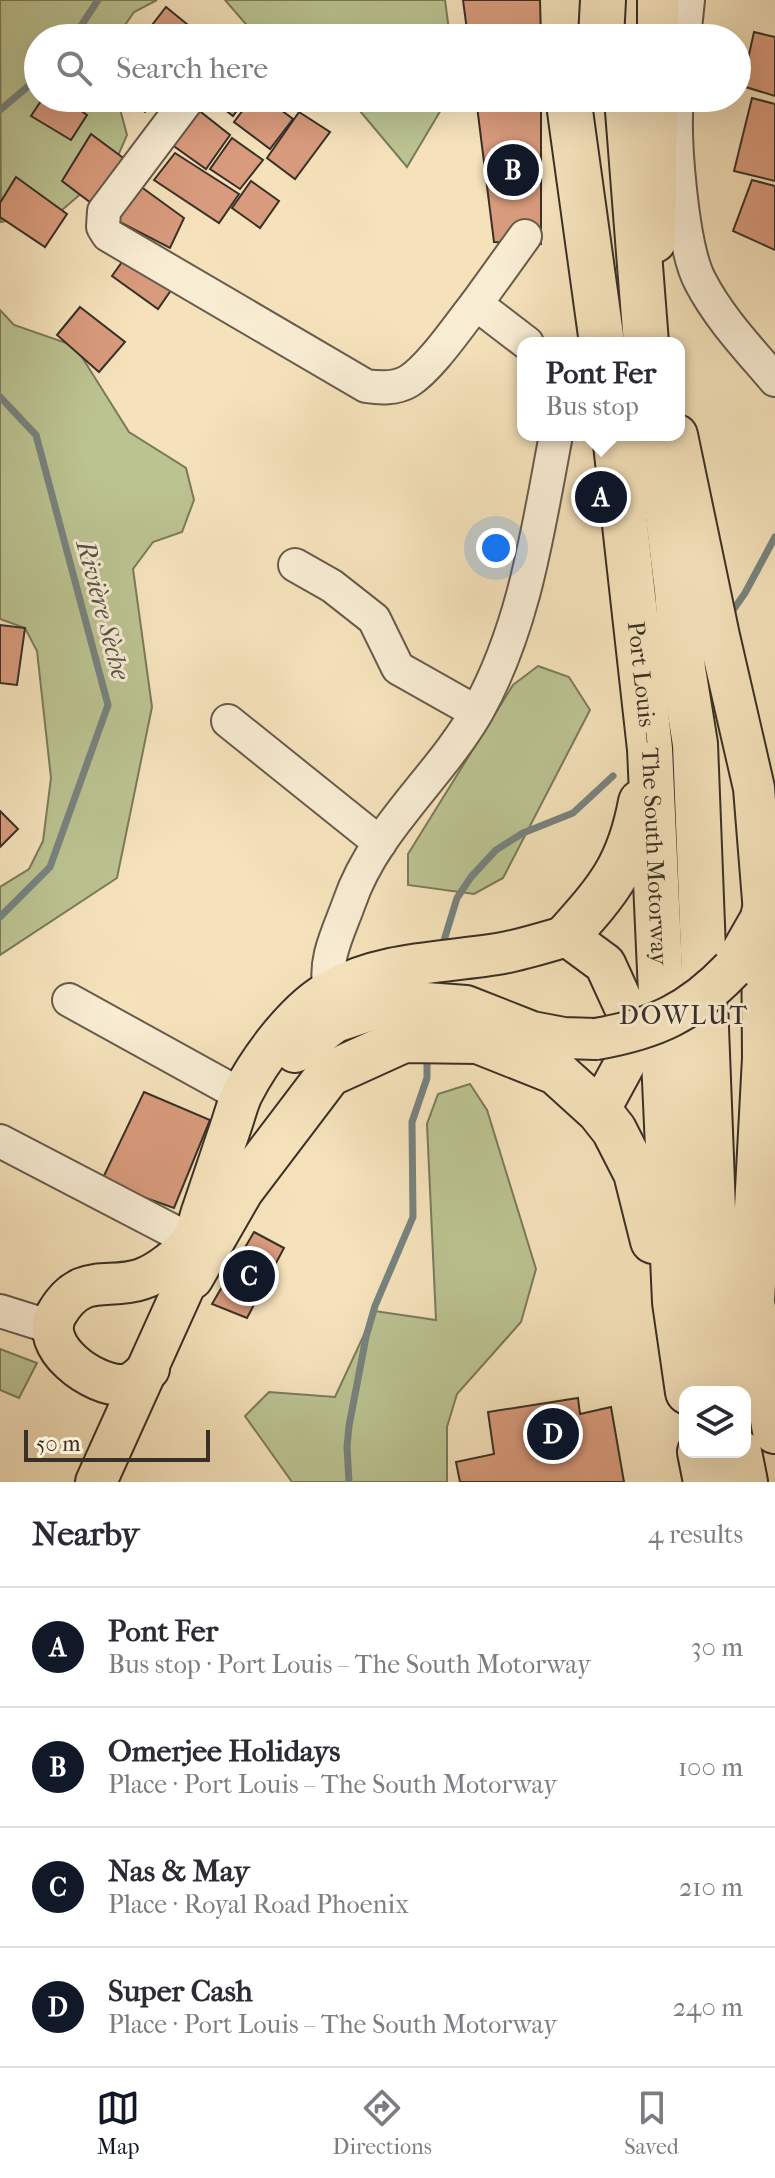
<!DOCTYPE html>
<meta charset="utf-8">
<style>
body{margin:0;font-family:"IM FELL French Canon",serif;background:#f7f7f7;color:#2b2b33}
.controls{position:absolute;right:24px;bottom:24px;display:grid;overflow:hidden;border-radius:16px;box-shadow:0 8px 32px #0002}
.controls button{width:72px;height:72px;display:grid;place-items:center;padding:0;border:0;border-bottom:2px solid #e1e1e2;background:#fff;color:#2b2b33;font:40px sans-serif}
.scale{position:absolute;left:24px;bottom:20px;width:186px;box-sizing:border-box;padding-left:8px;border:4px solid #393027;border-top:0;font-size:22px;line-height:28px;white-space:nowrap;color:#393027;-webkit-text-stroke:6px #f8ecd3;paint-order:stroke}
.you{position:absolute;left:496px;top:548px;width:28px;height:28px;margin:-20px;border:6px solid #fff;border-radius:50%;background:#1a73e8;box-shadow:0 0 0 12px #1a73e833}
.badge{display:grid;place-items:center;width:52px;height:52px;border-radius:50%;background:#111827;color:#fff;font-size:26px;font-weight:700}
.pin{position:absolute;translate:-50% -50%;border:4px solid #fff;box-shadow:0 2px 8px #0006}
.popup{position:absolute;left:517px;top:337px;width:168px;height:104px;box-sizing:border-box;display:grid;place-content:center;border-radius:16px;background:#fff;filter:drop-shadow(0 2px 6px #0005);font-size:26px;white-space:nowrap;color:#7c7c81}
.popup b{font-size:30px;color:#2b2b33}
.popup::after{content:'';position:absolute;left:50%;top:100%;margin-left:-16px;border:16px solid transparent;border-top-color:#fff}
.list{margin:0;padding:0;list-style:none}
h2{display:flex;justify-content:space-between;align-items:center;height:104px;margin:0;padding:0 32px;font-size:34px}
h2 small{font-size:26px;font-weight:400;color:#7c7c81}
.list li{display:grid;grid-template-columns:52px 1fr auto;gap:24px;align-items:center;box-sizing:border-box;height:120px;padding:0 32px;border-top:2px solid #e1e1e2}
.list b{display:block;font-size:30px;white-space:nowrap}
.list p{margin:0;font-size:26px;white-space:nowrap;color:#7c7c81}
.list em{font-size:26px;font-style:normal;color:#7c7c81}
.icon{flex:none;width:44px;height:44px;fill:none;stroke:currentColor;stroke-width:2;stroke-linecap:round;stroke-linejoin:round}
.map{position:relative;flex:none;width:775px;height:1482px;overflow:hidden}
.search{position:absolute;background:#fff;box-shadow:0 8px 32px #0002;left:24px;right:24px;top:24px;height:88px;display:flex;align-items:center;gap:20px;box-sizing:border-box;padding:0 28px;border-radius:44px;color:#7c7c81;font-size:30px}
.sheet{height:584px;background:#fff}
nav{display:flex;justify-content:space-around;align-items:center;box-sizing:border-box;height:112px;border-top:2px solid #e1e1e2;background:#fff;font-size:22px;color:#7c7c81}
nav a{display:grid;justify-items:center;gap:4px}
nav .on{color:#111827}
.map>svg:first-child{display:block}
.green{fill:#bbc391;stroke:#7a7a5c;stroke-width:2}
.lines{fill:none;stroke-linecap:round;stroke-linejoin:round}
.stream{stroke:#77837f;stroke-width:7}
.building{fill:#d99b7d;stroke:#393027;stroke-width:2}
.minor-casing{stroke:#685c4c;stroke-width:36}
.major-casing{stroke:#393027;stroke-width:44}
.highway-casing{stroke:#393027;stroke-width:48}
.minor{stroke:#f8ecd3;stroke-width:32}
.major{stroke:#f5e2bb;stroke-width:40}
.highway{stroke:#f5e2bb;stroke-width:44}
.major-bridge-casing{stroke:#393027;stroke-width:44;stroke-linecap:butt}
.major-bridge{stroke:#f5e2bb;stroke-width:40}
.labels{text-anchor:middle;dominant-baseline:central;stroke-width:6;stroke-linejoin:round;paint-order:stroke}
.street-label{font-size:24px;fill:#393027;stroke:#f8ecd3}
.water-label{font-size:26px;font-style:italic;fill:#53534c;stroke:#f8ecd3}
.neighbourhood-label{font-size:26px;letter-spacing:2px;fill:#393027;stroke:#f8ecd3}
</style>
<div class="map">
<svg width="775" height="1482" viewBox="0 0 775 1482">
<rect width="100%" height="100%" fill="#f5e2bb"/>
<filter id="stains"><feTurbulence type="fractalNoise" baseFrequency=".0025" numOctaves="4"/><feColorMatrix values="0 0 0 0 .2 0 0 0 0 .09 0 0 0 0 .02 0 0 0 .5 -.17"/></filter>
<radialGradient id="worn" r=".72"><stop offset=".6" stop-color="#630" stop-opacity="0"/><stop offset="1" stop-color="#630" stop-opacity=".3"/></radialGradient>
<g class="green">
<polygon points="0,0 157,0 134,12 116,38 38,38 38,98 117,98 127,135 114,165 62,210 1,222"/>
<polygon points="225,0 445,0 450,38 258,38"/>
<polygon points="349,98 448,98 407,167"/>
<polygon points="0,310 14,325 75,346 129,432 186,468 194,500 182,532 153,542 133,569 152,707 117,878 0,955 0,887 29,869 43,841 51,778 37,651 25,628 0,619"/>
<polygon points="538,666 569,677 590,710 503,878 474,894 408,885 408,854 513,685"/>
<polygon points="470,1084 487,1110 536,1269 521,1322 457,1394 447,1427 447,1482 292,1482 245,1416 269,1392 335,1397 375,1311 436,1320 427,1124 438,1094"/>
<polygon points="0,1349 37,1363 19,1398 0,1390"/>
</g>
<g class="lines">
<g class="stream">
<polyline points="73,38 98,0"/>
<polyline points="0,110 38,78"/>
<polyline points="0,397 36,435 108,705 50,867 0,917"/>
<polyline points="729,616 745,593 775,537"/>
<polyline points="442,947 457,898 471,877 496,850 523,833 573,813 613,776"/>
<polyline points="349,1482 347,1447 349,1426 366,1337 375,1306 413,1217 412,1122 427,1078 427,1053"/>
</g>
</g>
<g class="building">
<polygon points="463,0 540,0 541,38 468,38"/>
<polygon points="166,7 204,38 142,38"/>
<polygon points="754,32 775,37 775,96 742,86"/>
<polygon points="43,98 63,98 87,115 71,140 31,116"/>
<polygon points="127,98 157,98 145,112"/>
<polygon points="210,98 246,98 233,116"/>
<polygon points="252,98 265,98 293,119 270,149 234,122"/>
<polygon points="476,98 541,98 541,244 494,242"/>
<polygon points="752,98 775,104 775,181 734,171"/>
<polygon points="192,105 230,135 206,169 168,142"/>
<polygon points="299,112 330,132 295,179 267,158"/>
<polygon points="91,134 130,163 99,209 62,181"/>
<polygon points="232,138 263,160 240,189 210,169"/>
<polygon points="175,153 239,194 219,223 154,180"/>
<polygon points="16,177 67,214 45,247 0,217 0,203"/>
<polygon points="752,180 775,186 775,250 733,231"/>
<polygon points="133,181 184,218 170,248 110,217"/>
<polygon points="251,181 279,201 260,228 232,208"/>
<polygon points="129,252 176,283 158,309 112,276"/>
<polygon points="80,307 125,342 99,372 57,335"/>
<polygon points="0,625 25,628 17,685 0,683"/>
<polygon points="0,811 18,829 0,847"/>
<polygon points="144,1092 210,1120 174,1208 101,1182"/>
<polygon points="254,1232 284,1248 247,1318 212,1304"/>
<polygon points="578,1398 580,1414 611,1407 624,1482 460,1482 456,1462 494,1454 488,1412"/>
</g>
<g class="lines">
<g class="minor-casing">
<g id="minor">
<polyline points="684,38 688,0"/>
<path d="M 189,98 L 104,211 L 103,227 L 108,235 L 366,386 C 380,388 396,389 409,381 C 431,367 459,325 476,304 L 527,343"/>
<path d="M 677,98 C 673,138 682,247 700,281 C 719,318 748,348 775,380"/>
<polyline points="476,304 525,236"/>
<polyline points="295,565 332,586 374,619 398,668 476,712"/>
<polyline points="228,721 380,843"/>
<path d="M 330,990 C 323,960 339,931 349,903 C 374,829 440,777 478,710 C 525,625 538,529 556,435"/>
<polyline points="69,1000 241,1095"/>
<polyline points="0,1141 192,1241"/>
<polyline points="0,1311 51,1327"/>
</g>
</g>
<g class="major-casing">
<g id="major">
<polyline points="658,38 658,0"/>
<polyline points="655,242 657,98"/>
<polyline points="677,435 719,636 754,788 764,913 732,969"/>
<polyline points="295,1052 335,1022 398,1001 466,1006 532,1032 564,1038 596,1039"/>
<path d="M 149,1369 C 141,1375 134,1384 124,1385 C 93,1387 37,1346 57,1313 C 82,1271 108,1291 142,1279 C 159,1273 179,1257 190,1243 C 197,1235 199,1219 203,1209 C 212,1182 221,1156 230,1129 C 234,1118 237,1105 242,1094 C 259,1060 297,1008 332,990 C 384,961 446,963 503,953 C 524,949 546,942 567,936 L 605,964 L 627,1012 L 624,1065 L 599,1111"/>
<polyline points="96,1482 203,1245"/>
</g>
</g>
<g class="highway-casing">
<g id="highway">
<polyline points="601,38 603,0"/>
<polyline points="570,98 570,111 602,343"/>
<polyline points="627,98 646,343"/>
<path id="s1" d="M 615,435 L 650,749 L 675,1302 L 688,1392"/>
<polyline points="658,435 677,590 683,669 695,744 717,1312 727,1392"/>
<polyline points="764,913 765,1058 752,1302 775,1431"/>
<path d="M 567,936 C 609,889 629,866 641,802"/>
<polyline points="191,1277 241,1190 329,1074 404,1040 478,1041 556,1072 599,1111 614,1130 636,1173 653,1241"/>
<polyline points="700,1452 706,1482"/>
<polyline points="739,1452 745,1482"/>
</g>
</g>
<use href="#minor" class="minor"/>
<use href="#major" class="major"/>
<use href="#highway" class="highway"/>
<g class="major-bridge-casing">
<path id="major-bridge" d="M 596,1039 C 655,1029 691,1012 732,969"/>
</g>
<use href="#major-bridge" class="major-bridge"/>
</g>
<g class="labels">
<g class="street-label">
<text stroke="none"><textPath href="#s1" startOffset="360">Port Louis – The South Motorway</textPath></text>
</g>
<g class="water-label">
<text transform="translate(103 610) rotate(75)">Rivière Sèche</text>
</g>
<g class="neighbourhood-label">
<text x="684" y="1015">DOWLUT</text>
</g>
</g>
<rect width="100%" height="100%" filter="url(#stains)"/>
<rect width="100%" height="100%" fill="url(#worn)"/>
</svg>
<div class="controls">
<button><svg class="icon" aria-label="layers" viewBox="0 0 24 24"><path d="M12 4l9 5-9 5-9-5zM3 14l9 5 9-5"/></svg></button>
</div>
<div class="scale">50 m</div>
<div class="you"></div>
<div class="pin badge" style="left:601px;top:497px">A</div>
<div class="popup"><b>Pont Fer</b>Bus stop</div>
<div class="pin badge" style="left:513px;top:170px">B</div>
<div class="pin badge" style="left:249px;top:1276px">C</div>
<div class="pin badge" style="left:553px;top:1434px">D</div>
<div class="search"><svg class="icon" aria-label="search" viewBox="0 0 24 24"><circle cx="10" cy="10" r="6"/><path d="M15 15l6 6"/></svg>Search here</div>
</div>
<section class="sheet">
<h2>Nearby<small>4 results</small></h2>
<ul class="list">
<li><span class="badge">A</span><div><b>Pont Fer</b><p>Bus stop · Port Louis – The South Motorway</p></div><em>30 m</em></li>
<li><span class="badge">B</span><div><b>Omerjee Holidays</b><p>Place · Port Louis – The South Motorway</p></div><em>100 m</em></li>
<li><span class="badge">C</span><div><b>Nas &amp; May</b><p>Place · Royal Road Phoenix</p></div><em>210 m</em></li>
<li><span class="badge">D</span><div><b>Super Cash</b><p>Place · Port Louis – The South Motorway</p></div><em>240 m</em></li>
</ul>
</section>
<nav>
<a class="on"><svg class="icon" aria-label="map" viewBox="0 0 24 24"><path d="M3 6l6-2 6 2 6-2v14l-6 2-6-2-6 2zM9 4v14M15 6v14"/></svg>Map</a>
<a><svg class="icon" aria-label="directions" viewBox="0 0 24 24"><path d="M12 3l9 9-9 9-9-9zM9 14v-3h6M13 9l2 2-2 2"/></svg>Directions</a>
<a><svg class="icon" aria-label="saved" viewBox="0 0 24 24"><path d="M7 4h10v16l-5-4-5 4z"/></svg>Saved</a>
</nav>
